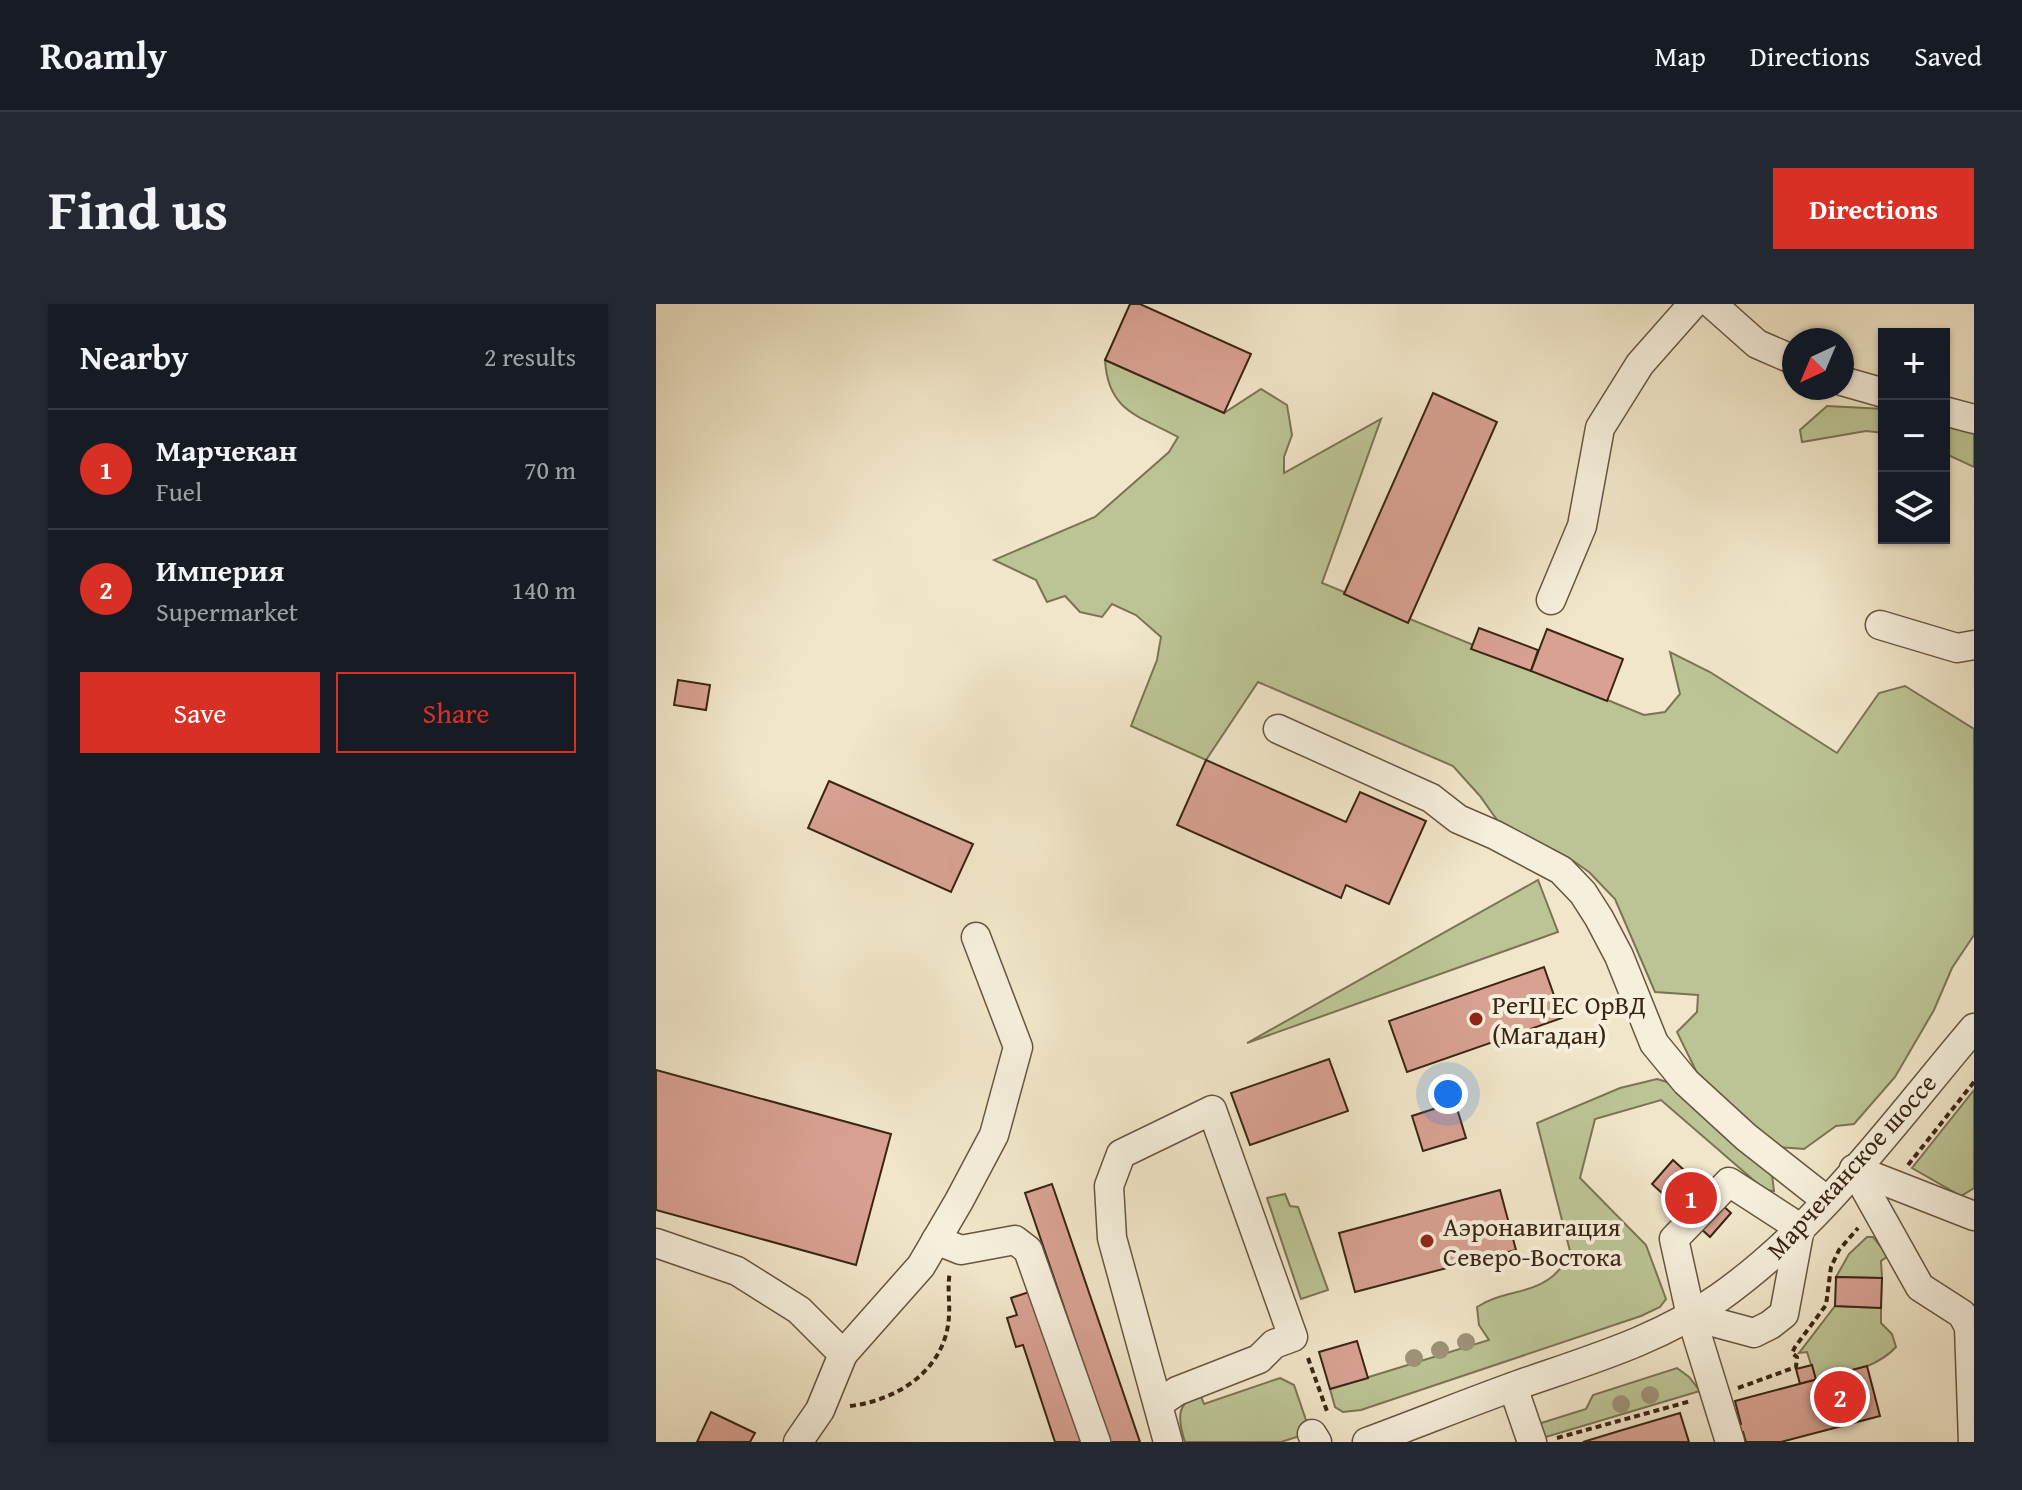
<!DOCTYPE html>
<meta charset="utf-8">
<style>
body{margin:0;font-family:"Gentium Book Plus",serif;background:#242831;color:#f1f3f6}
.controls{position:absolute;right:24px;top:24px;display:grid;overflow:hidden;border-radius:0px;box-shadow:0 2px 6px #0004}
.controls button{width:72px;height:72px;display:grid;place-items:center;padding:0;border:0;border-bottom:2px solid #363941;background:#171b24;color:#f1f3f6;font:40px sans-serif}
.compass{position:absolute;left:1126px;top:24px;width:72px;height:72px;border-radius:50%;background:#171b24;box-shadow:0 2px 6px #0004;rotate:224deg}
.you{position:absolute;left:792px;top:790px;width:28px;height:28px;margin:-20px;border:6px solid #fff;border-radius:50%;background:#1a73e8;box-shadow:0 0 0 12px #1a73e833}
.badge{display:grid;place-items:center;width:52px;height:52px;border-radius:50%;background:#d93025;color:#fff;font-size:26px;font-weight:700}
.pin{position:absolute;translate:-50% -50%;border:4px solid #fff;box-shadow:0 2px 8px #0006}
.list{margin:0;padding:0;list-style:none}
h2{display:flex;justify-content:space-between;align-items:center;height:104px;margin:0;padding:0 32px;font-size:34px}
h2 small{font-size:26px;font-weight:400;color:#9ea1a6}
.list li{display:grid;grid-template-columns:52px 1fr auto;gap:24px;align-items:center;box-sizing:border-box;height:120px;padding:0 32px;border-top:2px solid #363941}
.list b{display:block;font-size:30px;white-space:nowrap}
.list p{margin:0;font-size:26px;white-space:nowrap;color:#9ea1a6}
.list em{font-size:26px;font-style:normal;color:#9ea1a6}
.actions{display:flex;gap:16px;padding:24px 32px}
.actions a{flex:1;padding:18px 0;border:2px solid #d93025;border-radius:0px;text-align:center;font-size:28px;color:#d93025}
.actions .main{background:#d93025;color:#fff}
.icon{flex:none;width:44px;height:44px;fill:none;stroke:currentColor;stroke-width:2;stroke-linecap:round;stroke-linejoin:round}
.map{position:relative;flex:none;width:1318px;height:1138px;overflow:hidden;border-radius:0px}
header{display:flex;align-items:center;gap:48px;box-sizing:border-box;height:112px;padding:0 40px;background:#171b24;border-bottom:2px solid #363941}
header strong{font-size:38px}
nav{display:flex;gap:44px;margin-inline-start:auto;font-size:28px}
.intro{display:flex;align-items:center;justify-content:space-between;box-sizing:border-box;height:192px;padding:0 48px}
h1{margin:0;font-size:56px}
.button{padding:20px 36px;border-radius:0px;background:#d93025;color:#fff;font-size:28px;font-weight:700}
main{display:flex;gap:48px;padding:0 48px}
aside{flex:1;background:#171b24;border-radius:0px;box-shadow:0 2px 6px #0004}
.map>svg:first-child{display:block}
.green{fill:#bcc495;stroke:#7b7454;stroke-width:2}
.building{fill:#d8a192;stroke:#3a2513;stroke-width:2}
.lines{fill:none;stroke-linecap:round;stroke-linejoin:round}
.minor-casing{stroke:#685540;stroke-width:31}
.path{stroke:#3a2513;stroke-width:4;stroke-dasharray:6 4;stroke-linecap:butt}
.minor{stroke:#f6efdc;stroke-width:28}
.tree{fill:#9e9277}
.poi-dot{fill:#8f2418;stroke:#f6efdc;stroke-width:3}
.labels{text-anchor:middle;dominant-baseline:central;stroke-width:8;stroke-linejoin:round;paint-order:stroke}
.poi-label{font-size:26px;fill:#3a2513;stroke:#f6efdc;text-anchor:start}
.street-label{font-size:26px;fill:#3a2513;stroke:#f6efdc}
</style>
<header>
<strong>Roamly</strong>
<nav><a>Map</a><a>Directions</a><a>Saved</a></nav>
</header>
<div class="intro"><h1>Find us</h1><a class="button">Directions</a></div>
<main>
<aside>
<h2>Nearby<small>2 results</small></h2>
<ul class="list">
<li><span class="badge">1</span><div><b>Марчекан</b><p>Fuel</p></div><em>70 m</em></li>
<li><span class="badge">2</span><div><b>Империя</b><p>Supermarket</p></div><em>140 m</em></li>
</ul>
<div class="actions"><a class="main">Save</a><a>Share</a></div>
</aside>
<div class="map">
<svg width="1318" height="1138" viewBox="0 0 1318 1138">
<rect width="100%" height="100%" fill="#f1e6c9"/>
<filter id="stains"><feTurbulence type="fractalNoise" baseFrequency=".0025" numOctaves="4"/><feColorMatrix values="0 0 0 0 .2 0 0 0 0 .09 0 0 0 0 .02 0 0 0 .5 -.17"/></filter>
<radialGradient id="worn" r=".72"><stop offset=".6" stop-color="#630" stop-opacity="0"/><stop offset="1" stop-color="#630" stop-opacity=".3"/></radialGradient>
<g class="green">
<path d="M 449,56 L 568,109 L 605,85 L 631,101 L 636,131 L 628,153 L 628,169 L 725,115 L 666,279 L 988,411 L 1009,408 L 1024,390 L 1014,348 L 1054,368 L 1181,449 L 1223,389 L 1249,382 L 1318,425 L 1318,631 L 1296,664 L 1278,706 L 1239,773 L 1198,820 L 1180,822 L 1148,845 L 1122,843 L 1044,775 L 1021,728 L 1041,708 L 1042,691 L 999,688 L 959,595 L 933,568 L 916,556 L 846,523 L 824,492 L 797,462 L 602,378 L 550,456 L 475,422 L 501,356 L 505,333 L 480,311 L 456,300 L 446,313 L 424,308 L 409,292 L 391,298 L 380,276 L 338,256 L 439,213 L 513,148 L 522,133 C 485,112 452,109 449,56 Z"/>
<polygon points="1171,102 1228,105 1228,129 1210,127 1146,138 1144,126"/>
<polygon points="1288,119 1318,127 1318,163 1288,149"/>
<polygon points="882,576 902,628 591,739"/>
<path d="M 1001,775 L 1011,778 L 1116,871 L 1118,887 L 1109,886 L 1005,796 L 939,815 L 924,874 L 990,941 L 1010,995 L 1004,1003 L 985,1012 L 705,1106 L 687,1108 L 679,1103 L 674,1085 L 833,1036 L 823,1021 L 821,1003 C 843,988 872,990 893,975 C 902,969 909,959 915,951 L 881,819 L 964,784 Z"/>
<polygon points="1318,786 1318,884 1305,892 1256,864"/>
<polygon points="629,890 634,902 642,903 672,986 645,995 611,894"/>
<polygon points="1211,933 1217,933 1232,952 1225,957 1226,974 1180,973 1193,950"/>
<path d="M 1179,1002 L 1225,1004 L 1225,1019 L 1236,1030 L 1240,1043 C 1220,1065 1188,1069 1160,1076 L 1151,1048 L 1143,1049 Z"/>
<polygon points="1021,1064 1033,1073 1044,1087 883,1135 879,1121 930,1105 937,1091"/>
<path d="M 624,1074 L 638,1081 L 651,1119 L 647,1131 L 625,1138 L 529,1138 C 522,1116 519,1099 544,1090 L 548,1100 Z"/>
</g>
<g class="building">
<polygon points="474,0 484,0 595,50 568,109 449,56"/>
<polygon points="777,89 841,118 752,319 688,290"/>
<polygon points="823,324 882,346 875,367 815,345"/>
<polygon points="891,325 967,355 951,397 875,367"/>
<polygon points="22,376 54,381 50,406 18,401"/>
<polygon points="550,456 690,518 704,488 770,517 733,600 690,581 685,594 521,521"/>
<polygon points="173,477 317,540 295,588 152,524"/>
<polygon points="888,663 906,714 751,768 733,717"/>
<polygon points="673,755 692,807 594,841 575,789"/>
<polygon points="0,766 235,830 200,961 0,906"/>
<polygon points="799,798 810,834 767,847 756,812"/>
<polygon points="1017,856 1075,909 1054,933 996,880"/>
<polygon points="396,880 484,1138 454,1138 369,889"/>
<polygon points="844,886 860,946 699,988 683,929"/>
<polygon points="1180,973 1226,974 1225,1004 1179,1002"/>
<polygon points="376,987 426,1138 399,1138 367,1041 360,1043 351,1014 361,1011 355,994"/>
<polygon points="701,1037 712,1074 674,1085 663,1048"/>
<polygon points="1156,1061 1160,1076 1144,1080 1140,1065"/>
<polygon points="1211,1062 1224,1112 1125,1138 1090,1138 1087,1128 1084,1129 1081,1121 1085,1120 1079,1097"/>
<polygon points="55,1108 99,1129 94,1138 41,1138"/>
<polygon points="1024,1109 1033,1138 927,1138 963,1127"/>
</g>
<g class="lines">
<g class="minor-casing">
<g id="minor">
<polyline points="1056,0 1101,40 1138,56"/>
<polyline points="1186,77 1228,89"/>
<polyline points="1288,107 1318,115"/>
<polyline points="895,296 926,222 944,124 984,60 1037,0"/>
<polyline points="1224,321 1301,344 1318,341"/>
<polyline points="622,425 775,494 802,515 839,531 905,566 927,589 943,614 963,652 998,739 1030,778 1090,833 1170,896"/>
<polyline points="1198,865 1264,983 1306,1010 1313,1023 1317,1138"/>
<polyline points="1198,865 1318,912"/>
<polyline points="280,936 305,946 359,936 372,946 440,1138"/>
<polyline points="0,939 81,967 143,1006 187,1050 164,1106 142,1138"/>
<polyline points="1035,1012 1098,1029 1114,1021 1128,1010 1144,924 1073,878 1018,935 1035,1012 1074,1138"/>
<polyline points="187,1050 265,962 303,897 338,831 362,743 320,633"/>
<polyline points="857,1083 876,1138"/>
<polyline points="502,1100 521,1087 603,1055 618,1040 637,1033 556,806 465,850 453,882 456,934 512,1138"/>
<polyline points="656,1130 661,1138"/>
<path d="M 711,1138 C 760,1120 809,1100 859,1082 C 930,1057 1002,1037 1064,993 C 1164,922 1239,817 1318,724"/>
</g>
</g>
<g class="path">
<polyline points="1252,861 1318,778"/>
<polyline points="652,1054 672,1110"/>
<polyline points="1082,1084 1140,1063 1141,1053 1136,1049 1139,1043 1170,1001 1175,963 1183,946 1202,924"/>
<path d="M 194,1102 C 243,1096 290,1065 293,1012 C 294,997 291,983 294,968"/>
<polyline points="901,1134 1035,1097"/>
</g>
<use href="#minor" class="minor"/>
</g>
<g class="tree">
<circle cx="810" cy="1038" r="9"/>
<circle cx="784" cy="1046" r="9"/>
<circle cx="758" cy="1054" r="9"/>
<circle cx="994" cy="1091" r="9"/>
<circle cx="965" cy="1100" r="9"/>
</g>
<g class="poi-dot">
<circle cx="820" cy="715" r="8"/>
<circle cx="771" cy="937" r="8"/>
</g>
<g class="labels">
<g class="poi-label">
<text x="836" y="700">РегЦ ЕС ОрВД<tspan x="836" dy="30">(Магадан)</tspan></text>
<text x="787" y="922">Аэронавигация<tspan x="787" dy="30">Северо-Востока</tspan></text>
</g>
<g class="street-label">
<text transform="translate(1195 862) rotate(-48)">Марчеканское шоссе</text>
</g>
</g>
<rect width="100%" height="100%" filter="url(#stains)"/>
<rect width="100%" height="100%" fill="url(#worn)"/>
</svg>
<div class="controls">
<button>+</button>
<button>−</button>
<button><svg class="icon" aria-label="layers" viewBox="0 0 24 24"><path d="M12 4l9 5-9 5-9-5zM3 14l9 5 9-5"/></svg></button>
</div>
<svg class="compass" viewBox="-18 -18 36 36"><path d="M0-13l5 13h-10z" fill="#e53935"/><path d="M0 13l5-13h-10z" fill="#9ea1a6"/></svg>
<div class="you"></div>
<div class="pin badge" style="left:1035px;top:894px">1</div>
<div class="pin badge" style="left:1184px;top:1093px">2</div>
</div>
</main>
